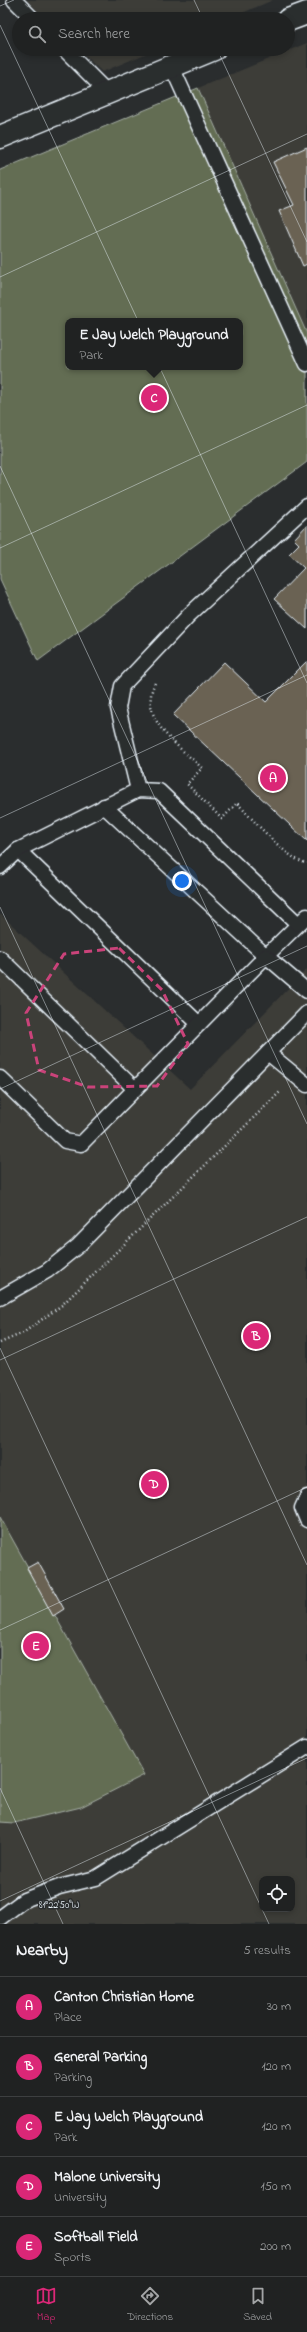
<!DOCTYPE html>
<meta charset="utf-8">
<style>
body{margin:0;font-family:"Indie Flower",sans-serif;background:#2d2f2f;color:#f1f3f6}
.controls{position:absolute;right:12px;bottom:12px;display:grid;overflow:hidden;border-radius:8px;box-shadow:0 2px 6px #0003}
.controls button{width:36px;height:36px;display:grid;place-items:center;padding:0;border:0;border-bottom:1px solid #3d3f40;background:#202222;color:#f1f3f6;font:20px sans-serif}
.you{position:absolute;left:182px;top:881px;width:14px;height:14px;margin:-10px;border:3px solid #fff;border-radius:50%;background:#1a73e8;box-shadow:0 0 0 6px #1a73e833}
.badge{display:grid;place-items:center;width:26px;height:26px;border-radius:50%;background:#db2777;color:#fff;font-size:13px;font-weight:700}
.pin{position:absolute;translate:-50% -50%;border:2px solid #fff;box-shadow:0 1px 4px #0006}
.popup{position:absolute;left:65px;top:318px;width:178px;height:52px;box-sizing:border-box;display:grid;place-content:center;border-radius:8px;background:#202222;filter:drop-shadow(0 1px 3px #0005);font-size:13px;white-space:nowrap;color:#a2a4a5}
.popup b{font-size:15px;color:#f1f3f6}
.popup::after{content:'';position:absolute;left:50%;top:100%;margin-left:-8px;border:8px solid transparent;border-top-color:#202222}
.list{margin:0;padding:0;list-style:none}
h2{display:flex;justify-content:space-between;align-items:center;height:52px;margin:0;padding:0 16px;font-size:17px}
h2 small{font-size:13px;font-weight:400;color:#a2a4a5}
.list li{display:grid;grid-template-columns:26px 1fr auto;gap:12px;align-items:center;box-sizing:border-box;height:60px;padding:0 16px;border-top:1px solid #3d3f40}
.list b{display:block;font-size:15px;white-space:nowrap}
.list p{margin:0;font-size:13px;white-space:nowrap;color:#a2a4a5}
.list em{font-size:13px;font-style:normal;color:#a2a4a5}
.icon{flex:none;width:22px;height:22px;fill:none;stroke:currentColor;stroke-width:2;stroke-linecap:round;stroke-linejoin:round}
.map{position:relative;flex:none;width:307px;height:1924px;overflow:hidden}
.search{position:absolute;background:#202222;box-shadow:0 2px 6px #0003;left:12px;right:12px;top:12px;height:44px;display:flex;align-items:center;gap:10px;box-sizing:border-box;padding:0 14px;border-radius:22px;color:#a2a4a5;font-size:15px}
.sheet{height:352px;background:#202222}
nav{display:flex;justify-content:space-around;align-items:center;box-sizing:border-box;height:56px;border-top:1px solid #3d3f40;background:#202222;font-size:11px;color:#a2a4a5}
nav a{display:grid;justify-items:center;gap:2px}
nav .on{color:#db2777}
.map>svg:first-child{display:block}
.built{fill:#3d3d39;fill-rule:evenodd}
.green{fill:#646d53;stroke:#a6afa6;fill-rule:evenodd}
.building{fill:#6a6252;stroke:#e8f1f8}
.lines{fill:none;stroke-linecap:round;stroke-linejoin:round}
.lane-casing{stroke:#e8f1f8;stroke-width:17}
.secondary-casing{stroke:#e8f1f8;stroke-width:25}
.path{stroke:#e8f1f8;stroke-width:2.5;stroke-dasharray:1 3;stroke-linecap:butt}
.lane{stroke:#2a2d2e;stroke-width:14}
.secondary{stroke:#2a2d2e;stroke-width:22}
.marked{fill:none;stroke:#ca437a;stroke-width:3;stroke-dasharray:8 5;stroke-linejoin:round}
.ticks{fill:none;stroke:#e8f1f8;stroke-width:1;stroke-opacity:0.45}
.ticks-label{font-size:10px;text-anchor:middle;fill:#e8f1f8;stroke:#2a2d2e;stroke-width:3;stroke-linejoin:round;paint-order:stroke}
</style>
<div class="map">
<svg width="307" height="1924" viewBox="0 0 307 1924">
<rect width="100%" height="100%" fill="#2a2d2e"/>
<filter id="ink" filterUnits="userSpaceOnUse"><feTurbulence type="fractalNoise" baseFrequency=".025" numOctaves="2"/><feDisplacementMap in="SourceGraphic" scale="8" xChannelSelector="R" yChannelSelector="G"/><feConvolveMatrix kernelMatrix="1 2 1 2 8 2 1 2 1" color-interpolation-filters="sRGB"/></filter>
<g filter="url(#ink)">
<g class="built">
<polygon points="27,0 273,0 228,19 46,19"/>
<polygon points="307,43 307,334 198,88"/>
<polygon points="78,49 157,49 102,72"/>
<path d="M 0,914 L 190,1089 L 307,969 L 307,1924 L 0,1924 ZM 262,1879 L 292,1879 L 292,1909 L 262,1909 Z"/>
</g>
<g class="green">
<path d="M 198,88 L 307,334 L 307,462 L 38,661 L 0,579 L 0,170 ZM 68,321 L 240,321 L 240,367 L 68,367 Z"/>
<polygon points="0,1517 144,1775 81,1807 14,1823 0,1822"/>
</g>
<g class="building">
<polygon points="307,147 307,264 303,266 279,211 294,205 273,162"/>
<polygon points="307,525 307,629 274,599 304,568 289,554 299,544 294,539"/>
<polygon points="307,661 307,841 173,715 224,662 266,702"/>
<polygon points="38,1562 64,1609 53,1616 27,1568"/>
</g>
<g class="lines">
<g class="lane-casing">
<g id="lane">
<polyline points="14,0 33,19"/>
<polyline points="64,49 107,92"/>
<polyline points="171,65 307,364"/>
<polyline points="138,790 118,708 122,686 189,615 307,506"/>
<polyline points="104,806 266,956 307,916"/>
<polyline points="18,850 199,1024"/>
<polyline points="0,867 18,850 138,790 159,791 298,924"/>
<polyline points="0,958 135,1089"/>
<polyline points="268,1053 307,1085"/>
<polyline points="0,1078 65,1141 81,1144 266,956 307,991"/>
<polyline points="0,1298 47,1271 78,1246 307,1013"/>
<polyline points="307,1497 302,1508 307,1520"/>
<polyline points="0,1918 24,1900 59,1887 96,1878 307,1747"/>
</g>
</g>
<g class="secondary-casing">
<g id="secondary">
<polyline points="288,20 307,13"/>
<polyline points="0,137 214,49"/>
</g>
</g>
<g class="path">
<path d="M 155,683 C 137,719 179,746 202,768 L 187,784 L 222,819 L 237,803 C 250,816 290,863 307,863"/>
<polyline points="0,1343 23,1333 62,1305 281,1091"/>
</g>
<use href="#lane" class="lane"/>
<use href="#secondary" class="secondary"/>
</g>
</g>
<path class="marked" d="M 119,948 L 162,990 L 188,1044 L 157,1086 L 88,1087 L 39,1070 L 26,1013 L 64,954 Z"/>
<path class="ticks" d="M 194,0 L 203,19M 0,6 L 14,0M 0,25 L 307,683M 217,49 L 307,242M 0,277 L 307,134M 0,466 L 307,1124M 0,548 L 307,405M 0,818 L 307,675M 0,907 L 307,1565M 0,1089 L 307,946M 0,1348 L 269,1924M 0,1360 L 307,1217M 0,1630 L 307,1487M 0,1788 L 63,1924M 0,1901 L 307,1758"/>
<g class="ticks-label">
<text x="59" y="1908">81°22'50"W</text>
</g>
</svg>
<div class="controls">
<button><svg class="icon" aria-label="locate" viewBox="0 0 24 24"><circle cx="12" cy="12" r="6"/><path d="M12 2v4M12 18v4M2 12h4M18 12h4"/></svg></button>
</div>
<div class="you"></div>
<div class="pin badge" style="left:273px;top:778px">A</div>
<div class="pin badge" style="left:256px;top:1336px">B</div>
<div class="pin badge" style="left:154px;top:398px">C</div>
<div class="popup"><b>E Jay Welch Playground</b>Park</div>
<div class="pin badge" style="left:154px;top:1484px">D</div>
<div class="pin badge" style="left:36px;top:1646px">E</div>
<div class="search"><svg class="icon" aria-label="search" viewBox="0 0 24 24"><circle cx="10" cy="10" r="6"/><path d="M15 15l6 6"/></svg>Search here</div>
</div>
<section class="sheet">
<h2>Nearby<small>5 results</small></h2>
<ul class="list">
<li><span class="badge">A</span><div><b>Canton Christian Home</b><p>Place</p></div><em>30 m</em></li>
<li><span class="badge">B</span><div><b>General Parking</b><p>Parking</p></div><em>120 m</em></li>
<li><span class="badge">C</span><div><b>E Jay Welch Playground</b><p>Park</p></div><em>120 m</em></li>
<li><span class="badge">D</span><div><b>Malone University</b><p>University</p></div><em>150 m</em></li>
<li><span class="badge">E</span><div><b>Softball Field</b><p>Sports</p></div><em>200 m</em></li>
</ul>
</section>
<nav>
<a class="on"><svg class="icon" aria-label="map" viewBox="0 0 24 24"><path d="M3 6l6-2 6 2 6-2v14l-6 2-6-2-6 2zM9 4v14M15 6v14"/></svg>Map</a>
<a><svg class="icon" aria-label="directions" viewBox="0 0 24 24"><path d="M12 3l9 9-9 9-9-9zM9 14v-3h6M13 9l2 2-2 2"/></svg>Directions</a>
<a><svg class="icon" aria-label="saved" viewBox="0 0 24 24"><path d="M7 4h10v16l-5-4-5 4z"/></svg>Saved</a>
</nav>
